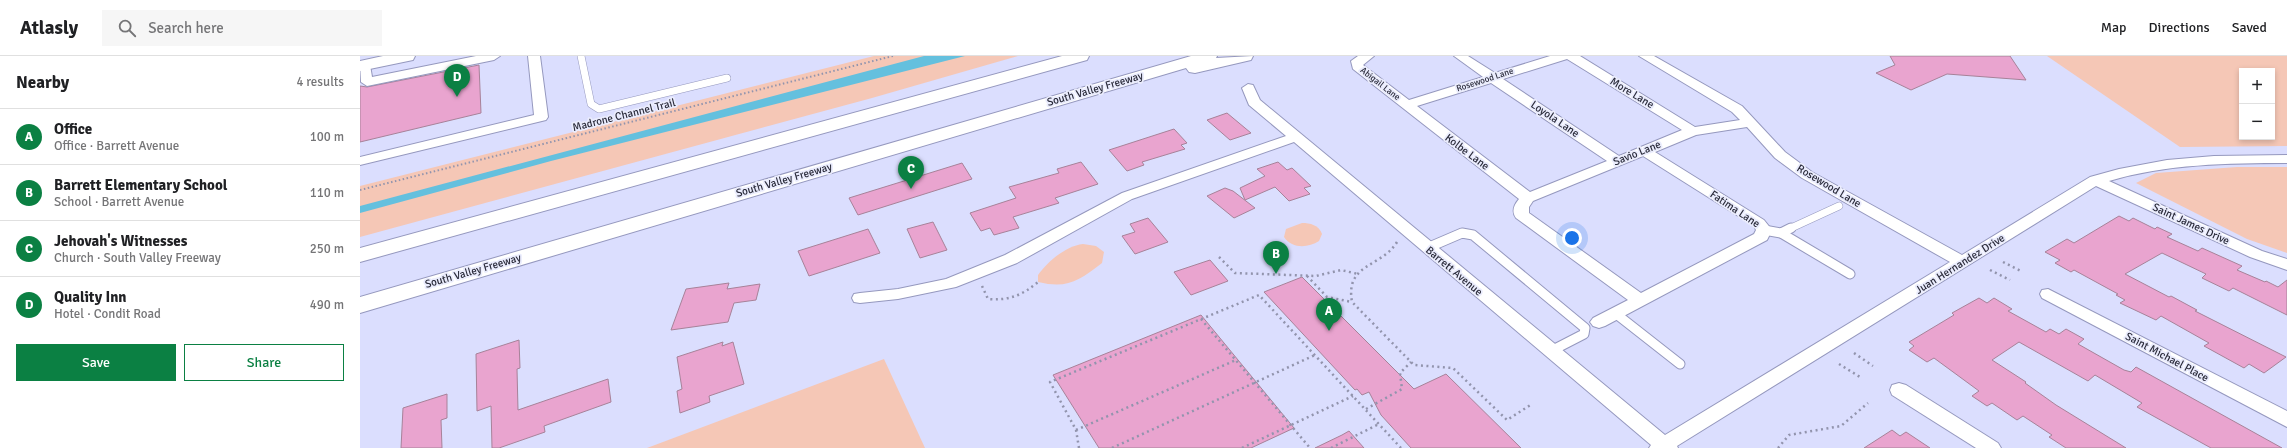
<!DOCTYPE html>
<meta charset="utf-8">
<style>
body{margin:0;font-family:Signika,sans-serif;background:#f6f6f6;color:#202124}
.controls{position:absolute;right:12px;top:12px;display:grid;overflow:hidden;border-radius:0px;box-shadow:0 2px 6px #0003}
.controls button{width:36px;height:36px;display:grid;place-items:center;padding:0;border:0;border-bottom:1px solid #e0e0e0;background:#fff;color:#202124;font:20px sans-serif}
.you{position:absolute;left:1212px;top:182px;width:14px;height:14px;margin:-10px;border:3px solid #fff;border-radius:50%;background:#1a73e8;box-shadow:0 0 0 6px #1a73e833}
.badge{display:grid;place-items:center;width:26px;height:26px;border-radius:50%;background:#0b8043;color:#fff;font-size:13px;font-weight:700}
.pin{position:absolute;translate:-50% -33px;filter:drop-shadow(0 1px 2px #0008)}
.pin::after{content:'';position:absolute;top:21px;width:14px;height:12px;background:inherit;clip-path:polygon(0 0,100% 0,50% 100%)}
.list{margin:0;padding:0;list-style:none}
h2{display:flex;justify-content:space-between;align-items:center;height:52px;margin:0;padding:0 16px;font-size:17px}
h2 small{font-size:13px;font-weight:400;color:#757577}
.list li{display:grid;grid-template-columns:26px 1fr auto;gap:12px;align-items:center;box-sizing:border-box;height:56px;padding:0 16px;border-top:1px solid #e0e0e0}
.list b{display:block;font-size:15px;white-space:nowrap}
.list p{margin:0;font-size:13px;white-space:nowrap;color:#757577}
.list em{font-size:13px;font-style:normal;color:#757577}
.actions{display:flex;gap:8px;padding:12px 16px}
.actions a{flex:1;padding:9px 0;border:1px solid #0b8043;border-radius:0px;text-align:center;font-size:14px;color:#0b8043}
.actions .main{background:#0b8043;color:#fff}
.icon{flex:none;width:22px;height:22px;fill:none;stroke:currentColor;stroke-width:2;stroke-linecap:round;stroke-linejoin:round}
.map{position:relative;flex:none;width:1927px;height:392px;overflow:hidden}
header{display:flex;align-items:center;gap:24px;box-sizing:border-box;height:56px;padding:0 20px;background:#fff;border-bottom:1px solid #e0e0e0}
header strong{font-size:19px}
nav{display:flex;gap:22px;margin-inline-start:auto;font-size:14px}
.search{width:280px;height:36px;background:#f6f6f6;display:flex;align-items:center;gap:10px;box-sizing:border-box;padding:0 14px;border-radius:0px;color:#757577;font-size:15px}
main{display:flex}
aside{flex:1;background:#fff}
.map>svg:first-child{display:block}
.green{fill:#f5c7b6;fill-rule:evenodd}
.water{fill:#64c0de}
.building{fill:#e9a4cf;stroke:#a78299}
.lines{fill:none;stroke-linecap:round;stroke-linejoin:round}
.lane-far1-casing{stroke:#9598be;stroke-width:8}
.lane-casing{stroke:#9598be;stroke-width:11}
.street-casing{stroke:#9598be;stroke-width:2}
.secondary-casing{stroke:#9598be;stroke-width:2}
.highway-casing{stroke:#9598be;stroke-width:2}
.path-far1{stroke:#9294ad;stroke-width:2;stroke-dasharray:1.5 2.5;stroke-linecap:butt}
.path{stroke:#9294ad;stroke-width:2.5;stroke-dasharray:2 3.5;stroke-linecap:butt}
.lane-far1{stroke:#fff;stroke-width:7}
.lane{stroke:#fff;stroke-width:9}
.street{fill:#fff;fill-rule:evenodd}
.secondary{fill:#fff;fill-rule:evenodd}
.highway{fill:#fff;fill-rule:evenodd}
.labels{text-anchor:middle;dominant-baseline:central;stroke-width:3.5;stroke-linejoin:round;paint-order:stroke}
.far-street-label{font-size:9px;fill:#2a2b3a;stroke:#eaecfd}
.street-label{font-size:11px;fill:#2a2b3a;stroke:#eaecfd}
</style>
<header>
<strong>Atlasly</strong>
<div class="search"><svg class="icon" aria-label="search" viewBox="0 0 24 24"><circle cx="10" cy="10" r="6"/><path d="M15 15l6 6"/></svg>Search here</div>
<nav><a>Map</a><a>Directions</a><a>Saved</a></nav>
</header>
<main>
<aside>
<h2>Nearby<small>4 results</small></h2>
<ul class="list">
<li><span class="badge">A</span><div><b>Office</b><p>Office · Barrett Avenue</p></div><em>100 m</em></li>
<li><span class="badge">B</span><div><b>Barrett Elementary School</b><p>School · Barrett Avenue</p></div><em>110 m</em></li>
<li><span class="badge">C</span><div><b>Jehovah's Witnesses</b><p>Church · South Valley Freeway</p></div><em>250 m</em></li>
<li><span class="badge">D</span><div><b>Quality Inn</b><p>Hotel · Condit Road</p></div><em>490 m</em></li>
</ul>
<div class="actions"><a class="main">Save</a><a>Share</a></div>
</aside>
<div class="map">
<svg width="1927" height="392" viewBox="0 0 1927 392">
<rect width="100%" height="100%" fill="#dbdefe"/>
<g class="green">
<polygon points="514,0 658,0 512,42 0,181 0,130"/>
<path d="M 1687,0 L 1927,0 L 1927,90 L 1820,91 ZM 1882,15 L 1912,15 L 1912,81 L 1882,81 Z"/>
<polygon points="1877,111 1927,111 1927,197 1887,183 1776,127 1796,117"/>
<path d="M 942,167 C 950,167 959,169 962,178 L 959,185 C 948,192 932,193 924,181 L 926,173 Z"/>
<path d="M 723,188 L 736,190 L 744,196 L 742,207 C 719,225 707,233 678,226 L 678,219 C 688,205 706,190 723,188 Z"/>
<polygon points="524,303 565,392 287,392"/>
</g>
<polygon class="water" points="564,0 605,0 191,105 0,157 0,150"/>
<g class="building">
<polygon points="1530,0 1650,0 1666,24 1587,18 1551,34 1516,17 1535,9"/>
<polygon points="119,9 121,57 0,86 0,30 7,31"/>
<polygon points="867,57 891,77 870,84 847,64"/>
<polygon points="814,73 827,87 821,89 825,93 782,106 784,109 767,115 749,94"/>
<polygon points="721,106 738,128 695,142 699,147 653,161 659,172 634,179 630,172 621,175 610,157 656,142 649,131 699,117 697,113"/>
<polygon points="918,106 927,114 932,112 951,130 944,132 950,138 929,145 915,131 885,144 880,132 905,120 897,113"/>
<polygon points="602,107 612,123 498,159 489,142"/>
<polygon points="865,132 873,135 895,152 874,162 847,140"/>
<polygon points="1759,160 1769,165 1773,162 1795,173 1797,171 1812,178 1807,181 1838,195 1842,192 1882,210 1877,214 1905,226 1906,225 1918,231 1927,224 1927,259 1873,232 1869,235 1842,222 1846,218 1802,197 1765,218 1809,241 1811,240 1837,254 1835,255 1926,301 1904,317 1889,308 1884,312 1844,290 1849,287 1801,260 1796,264 1760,247 1765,244 1756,239 1758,238 1714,214 1711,216 1695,207 1700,204 1685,196 1707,183 1714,187"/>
<polygon points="788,162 808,186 775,198 762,180 775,176 770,168"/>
<polygon points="573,166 587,194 560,202 547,173"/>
<polygon points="508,173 520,197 449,220 438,195"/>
<polygon points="850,204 868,225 831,239 814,216"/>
<polygon points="942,221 1054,333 1086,318 1161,392 1051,392 1021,359 1009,336 1002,339 997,333 995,334 904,236"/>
<polygon points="369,227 367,233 400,228 396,244 374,247 368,266 311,274 326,233"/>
<polygon points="1619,242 1627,247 1634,242 1652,253 1648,255 1686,276 1690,273 1699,278 1706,273 1724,283 1718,288 1764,314 1771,316 1776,311 1922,392 1851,392 1777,351 1782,347 1735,319 1728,325 1659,286 1632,304 1666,326 1665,327 1696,349 1766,392 1706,392 1689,381 1692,379 1663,360 1657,364 1632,347 1627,350 1612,340 1619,335 1574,302 1567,306 1549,294 1554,290 1549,286 1594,259 1592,257"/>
<polygon points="841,259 934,372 891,392 739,392 693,319"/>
<polygon points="159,284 160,312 157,313 158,354 248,323 251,346 184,370 185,376 139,392 132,392 131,350 117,355 116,298"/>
<polygon points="363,286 362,290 373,286 384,328 349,340 350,346 320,357 317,335 322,333 317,301"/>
<polygon points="87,338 87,362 81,364 82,392 41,392 43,352"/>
<polygon points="1532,374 1540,380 1546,376 1570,392 1504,392"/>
<polygon points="989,375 1004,392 955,392 982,379"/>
</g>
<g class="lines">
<g class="lane-far1-casing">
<g id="lane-far1">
<polyline points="221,0 231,48 239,53 367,22"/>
<polyline points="1429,173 1479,150"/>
</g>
</g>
<g class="lane-casing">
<g id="lane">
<polyline points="1404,174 1421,177 1431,172"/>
<polyline points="1421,177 1490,218"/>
<polyline points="1067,192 1102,177 1113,179 1225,272 1224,278 1191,295"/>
<polyline points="1255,257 1320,308"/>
</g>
</g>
<g class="street-casing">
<g id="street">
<polygon points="116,0 140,0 134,4 7,30 1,26 0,6 4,5 10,9 12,21"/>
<polygon points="168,0 180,0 188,61 186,64 0,109 0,101 174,59"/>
<path d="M 998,0 L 1014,0 L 1003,9 L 1049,44 L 1123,21 L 1094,0 L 1108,0 L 1135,17 L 1190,0 L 1220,0 L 1335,71 L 1380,64 L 1372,56 L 1279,0 L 1294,0 L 1382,50 L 1425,96 L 1452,116 L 1602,199 L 1730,121 L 1759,113 L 1807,104 L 1854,100 L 1927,99 L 1927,107 C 1867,107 1807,108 1749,125 L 1902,195 L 1927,203 L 1927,214 L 1890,201 L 1736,130 L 1317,390 L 1318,392 L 1289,392 L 1291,389 L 934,86 L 772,143 L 657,207 L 596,231 L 538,243 L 500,247 L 494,246 L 492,242 L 494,238 L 500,237 L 538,233 L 586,223 L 645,199 L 762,137 L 926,80 L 889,49 L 882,32 L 888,28 L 893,29 L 900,44 L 1305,379 L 1590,206 L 1442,122 L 1415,102 L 1387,71 L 1336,79 L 1295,96 L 1404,164 L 1412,174 L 1407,184 L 1245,270 L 1239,272 L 1233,270 L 1230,266 L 1233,262 L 1268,244 L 1156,162 C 1151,155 1154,149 1159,143 L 993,13 L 991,5 ZM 1207,3 L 1322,74 L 1259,100 L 1143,23 ZM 1131,27 L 1247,105 L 1170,136 L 1057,50 ZM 1283,100 L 1394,170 L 1396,174 L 1394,178 L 1281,237 L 1169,157 L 1169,151 L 1173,145 Z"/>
<polygon points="1688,233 1927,355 1927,371 1682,242 1680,238 1682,234"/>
<polygon points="1539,327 1546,329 1638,387 1641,392 1616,392 1532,339 1530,334 1532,329"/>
</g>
</g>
<g class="secondary-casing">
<polygon id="secondary" points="23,0 55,0 53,4 0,15 0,5"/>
</g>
<g class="highway-casing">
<g id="highway">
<polygon points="702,0 729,0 727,4 0,206 0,192"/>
<polygon points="831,0 857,0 856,2 893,0 891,4 835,17 829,16 826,12 0,257 0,241"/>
</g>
</g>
<polyline class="path-far1" points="0,134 533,0"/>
<g class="path">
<path d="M 1037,186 C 1021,212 985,207 992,246 L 1054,309 L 1093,312 L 1147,364 L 1172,348"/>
<polyline points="859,201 875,217 956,220 981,214 998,218"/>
<polyline points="1643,206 1661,215"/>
<polyline points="1630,214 1650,224"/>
<polyline points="947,220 967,241 992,246"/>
<path d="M 622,230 L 628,243 C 648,245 663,239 678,226"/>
<polyline points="841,263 950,392"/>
<polyline points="1494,297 1513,310"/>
<polyline points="1479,308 1500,321"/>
<polyline points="1006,353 1042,333 1040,317 1051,306"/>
<polyline points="716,374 876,304"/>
<polyline points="719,392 716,374 690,326 899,239 1041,392"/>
<polyline points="752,392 955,299"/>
<polyline points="882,392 993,340"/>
<polyline points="971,392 1019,368"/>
<polyline points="1418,392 1429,379 1481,370 1508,347"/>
</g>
<use href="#lane-far1" class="lane-far1"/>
<use href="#lane" class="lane"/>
<use href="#street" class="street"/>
<use href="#secondary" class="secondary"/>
<use href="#highway" class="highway"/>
</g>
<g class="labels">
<g class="far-street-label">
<text transform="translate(1125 24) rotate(-18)">Rosewood Lane</text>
<text transform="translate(1020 28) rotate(38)">Abigail Lane</text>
</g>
<g class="street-label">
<text transform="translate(735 33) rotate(-16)">South Valley Freeway</text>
<text transform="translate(1272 37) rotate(31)">More Lane</text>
<text transform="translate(264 59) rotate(-14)">Madrone Channel Trail</text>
<text transform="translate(1195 63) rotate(34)">Loyola Lane</text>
<text transform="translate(1107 96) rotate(37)">Kolbe Lane</text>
<text transform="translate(1277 97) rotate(-22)">Savio Lane</text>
<text transform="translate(424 124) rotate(-16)">South Valley Freeway</text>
<text transform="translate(1469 130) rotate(31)">Rosewood Lane</text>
<text transform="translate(1375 153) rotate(34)">Fatima Lane</text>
<text transform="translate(1831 168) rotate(25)">Saint James Drive</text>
<text transform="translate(1600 208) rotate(-32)">Juan Hernandez Drive</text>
<text transform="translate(113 215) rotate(-16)">South Valley Freeway</text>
<text transform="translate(1094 215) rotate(40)">Barrett Avenue</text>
<text transform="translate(1807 301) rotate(28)">Saint Michael Place</text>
</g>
</g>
</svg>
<div class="controls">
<button>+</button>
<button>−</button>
</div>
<div class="you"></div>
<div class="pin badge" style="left:969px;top:275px">A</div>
<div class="pin badge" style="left:916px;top:218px">B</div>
<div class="pin badge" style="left:551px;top:133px">C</div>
<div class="pin badge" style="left:97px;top:41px">D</div>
</div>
</main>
